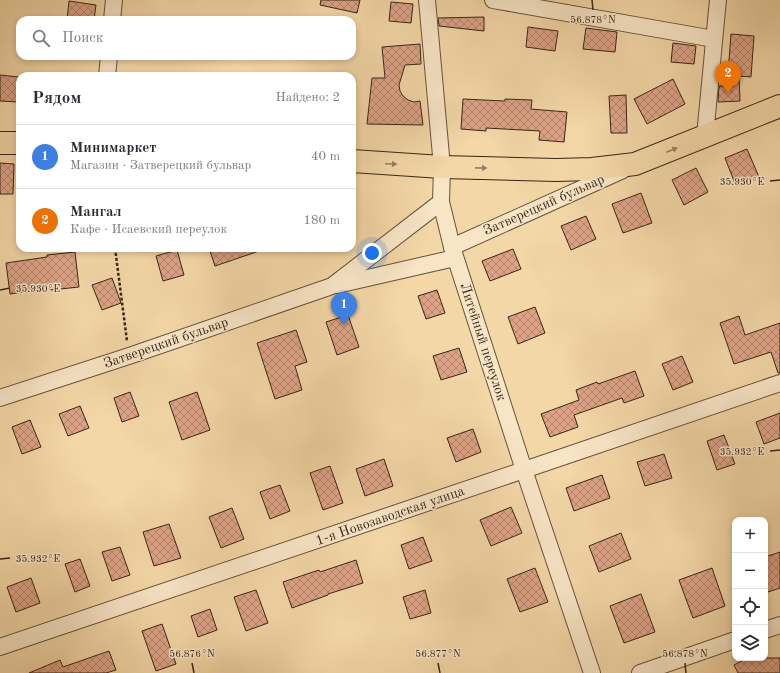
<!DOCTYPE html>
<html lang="ru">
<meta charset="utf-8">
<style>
body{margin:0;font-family:"Old Standard TT",serif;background:#f2f2f3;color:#2b2b33}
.controls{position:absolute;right:12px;bottom:12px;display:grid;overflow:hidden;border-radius:8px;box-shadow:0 2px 6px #0003}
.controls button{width:36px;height:36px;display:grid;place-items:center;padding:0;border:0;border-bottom:1px solid #e1e1e2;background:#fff;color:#2b2b33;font:20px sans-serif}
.you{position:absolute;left:372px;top:253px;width:14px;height:14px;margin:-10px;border:3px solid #fff;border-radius:50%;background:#1a73e8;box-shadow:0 0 0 6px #1a73e833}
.badge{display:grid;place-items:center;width:26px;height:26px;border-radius:50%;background:#b45309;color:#fff;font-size:13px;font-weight:700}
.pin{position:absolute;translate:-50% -33px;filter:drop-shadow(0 1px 2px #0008)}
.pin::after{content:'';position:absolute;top:21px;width:14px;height:12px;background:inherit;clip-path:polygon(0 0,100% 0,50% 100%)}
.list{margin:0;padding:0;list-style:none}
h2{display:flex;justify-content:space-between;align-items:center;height:52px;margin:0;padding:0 16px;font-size:17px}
h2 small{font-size:13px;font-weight:400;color:#7c7c81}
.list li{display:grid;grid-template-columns:26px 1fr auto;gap:12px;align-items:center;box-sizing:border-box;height:64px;padding:0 16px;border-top:1px solid #e1e1e2}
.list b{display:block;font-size:15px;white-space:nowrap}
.list p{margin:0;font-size:13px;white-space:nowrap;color:#7c7c81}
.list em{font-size:13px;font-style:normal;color:#7c7c81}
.icon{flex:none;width:22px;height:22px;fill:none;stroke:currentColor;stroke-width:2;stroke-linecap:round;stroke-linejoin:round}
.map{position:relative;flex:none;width:780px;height:673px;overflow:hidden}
.search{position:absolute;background:#fff;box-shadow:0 2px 6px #0003;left:16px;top:16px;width:340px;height:44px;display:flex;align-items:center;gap:10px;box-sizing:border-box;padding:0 14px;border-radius:12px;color:#7c7c81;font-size:15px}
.panel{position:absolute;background:#fff;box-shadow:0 2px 6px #0003;left:16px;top:72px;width:340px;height:180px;border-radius:12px}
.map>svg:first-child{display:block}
.building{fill:url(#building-cross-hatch);stroke:#362618}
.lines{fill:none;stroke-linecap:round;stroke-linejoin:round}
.street-casing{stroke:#66523c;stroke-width:18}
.primary-casing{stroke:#362618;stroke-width:24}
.path{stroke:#362618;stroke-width:2.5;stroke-dasharray:3 2;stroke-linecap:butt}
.street{stroke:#f8e5c6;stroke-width:16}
.primary{stroke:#f4d7a7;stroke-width:22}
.oneway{fill:#957e60}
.ticks{fill:none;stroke:#362618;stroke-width:1.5}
.labels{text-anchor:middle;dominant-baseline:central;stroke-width:3;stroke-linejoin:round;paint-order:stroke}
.street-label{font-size:14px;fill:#362618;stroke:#f8e5c6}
.ticks-label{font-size:10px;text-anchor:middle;fill:#362618;stroke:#f8e5c6;stroke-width:3;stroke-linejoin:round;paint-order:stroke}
</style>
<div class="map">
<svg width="780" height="673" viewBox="0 0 780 673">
<defs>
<pattern id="building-cross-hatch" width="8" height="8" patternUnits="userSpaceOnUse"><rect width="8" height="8" fill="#dea387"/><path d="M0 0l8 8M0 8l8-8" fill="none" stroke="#b5856d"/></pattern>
</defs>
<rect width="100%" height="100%" fill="#f4d7a7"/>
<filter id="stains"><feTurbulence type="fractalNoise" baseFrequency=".005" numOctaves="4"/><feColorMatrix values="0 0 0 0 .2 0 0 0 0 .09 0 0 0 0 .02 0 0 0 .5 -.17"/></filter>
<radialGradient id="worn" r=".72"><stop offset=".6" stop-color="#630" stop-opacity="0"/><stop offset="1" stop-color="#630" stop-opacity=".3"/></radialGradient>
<g class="building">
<polygon points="321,0 360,0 357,13 320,5"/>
<polygon points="69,1 96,5 94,20 67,20"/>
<polygon points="391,2 413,4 411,23 389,21"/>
<polygon points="484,17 484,31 439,26 438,18"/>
<polygon points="528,27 558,31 555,51 526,47"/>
<polygon points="586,28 617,32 615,52 583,49"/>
<polygon points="731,34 754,36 751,77 739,76 740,101 718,102 719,86 727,86"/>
<polygon points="673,43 696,46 694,64 671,62"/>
<polygon points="420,44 421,64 405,65 399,85 400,91 403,96 408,100 414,102 420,101 423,125 367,124 372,78 385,78 382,47"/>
<polygon points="0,75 19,77 18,102 0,101"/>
<polygon points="673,79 685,104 647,124 634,99"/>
<polygon points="626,95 627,133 611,133 609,96"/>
<polygon points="463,99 505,101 505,99 532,100 531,109 567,112 564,142 539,140 540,131 486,128 486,131 461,129"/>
<polygon points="747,149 759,177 736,186 725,158"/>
<polygon points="0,163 14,164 13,194 0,194"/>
<polygon points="696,168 708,192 684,205 672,180"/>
<polygon points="641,193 652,223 623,233 612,204"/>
<polygon points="586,216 596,239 571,250 561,226"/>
<polygon points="209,248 261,248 262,250 215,266"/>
<polygon points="513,249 521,269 490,281 482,261"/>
<polygon points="177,250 184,275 163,281 156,256"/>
<polygon points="75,252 79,287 51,290 50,288 10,294 6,263 47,257 47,255"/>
<polygon points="112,278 121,303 102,310 92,285"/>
<polygon points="437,290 445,313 426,319 418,296"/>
<polygon points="535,307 545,333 518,344 508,317"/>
<polygon points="348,315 359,347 337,355 326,322"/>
<polygon points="739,316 745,335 780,323 780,373 778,373 771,352 734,364 720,323"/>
<polygon points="296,330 307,362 295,366 302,390 275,399 257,343"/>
<polygon points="459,348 467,372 441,380 433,356"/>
<polygon points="682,356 693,382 673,390 662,364"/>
<polygon points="635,371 644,396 624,403 622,398 574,415 578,427 550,437 541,414 579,400 576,390 597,382 598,384"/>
<polygon points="130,392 139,416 122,422 114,398"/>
<polygon points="197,392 210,430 182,440 169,402"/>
<polygon points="80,406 89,428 68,436 59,414"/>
<polygon points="780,413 780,438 764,444 756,422"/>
<polygon points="30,420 41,447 22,454 12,427"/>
<polygon points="473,429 481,452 456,462 447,438"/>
<polygon points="724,435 735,464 717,470 707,441"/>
<polygon points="664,454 672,478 645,486 637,462"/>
<polygon points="384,459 393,486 365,496 356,469"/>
<polygon points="330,466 343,503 323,510 310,473"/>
<polygon points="602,475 610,498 574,511 566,488"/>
<polygon points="280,485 290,511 270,519 260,492"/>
<polygon points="511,507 522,533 491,546 480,520"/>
<polygon points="232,508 244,539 221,548 209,517"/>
<polygon points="169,524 181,558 154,566 143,532"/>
<polygon points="621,533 631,559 599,572 589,546"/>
<polygon points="423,537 432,561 409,569 401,545"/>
<polygon points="120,547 130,575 112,581 102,552"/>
<polygon points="780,552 780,588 765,593 765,557"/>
<polygon points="80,559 90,586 75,592 65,564"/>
<polygon points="356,560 363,583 328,594 328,595 292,608 283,582 319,570 320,572"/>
<polygon points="535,568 548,602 520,612 507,579"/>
<polygon points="712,568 725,606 693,618 679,580"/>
<polygon points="31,578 40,603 16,612 7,587"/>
<polygon points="256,590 268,623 246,631 234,597"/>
<polygon points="425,590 431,613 410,619 403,597"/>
<polygon points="641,594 655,632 624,643 610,606"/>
<polygon points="210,609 217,630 198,637 191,616"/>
<polygon points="162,624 176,664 156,671 142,631"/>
<polygon points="109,651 116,670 106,673 29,673 60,660 63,667"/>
<polygon points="747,658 780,658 780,673 738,673 734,665"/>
</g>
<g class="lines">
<g class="street-casing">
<g id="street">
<polyline points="427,0 442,167 441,202 452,247 524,470 592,673"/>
<polyline points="493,0 714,39"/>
<polyline points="112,20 114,0"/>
<polyline points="107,76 109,56"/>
<polyline points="705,136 718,0"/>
<polyline points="452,247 623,170"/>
<polyline points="337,285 455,258"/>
<polyline points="0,398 129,356 332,286 441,202"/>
<polyline points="765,630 780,625"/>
<polyline points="0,647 524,470 780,383"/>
<polyline points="640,673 735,640"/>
</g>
</g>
<g class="primary-casing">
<g id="primary">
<polyline points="0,143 20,143"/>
<polyline points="352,161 442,167 556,170 592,169 635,164 780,106"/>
</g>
</g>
<polyline class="path" points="115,248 127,341"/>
<use href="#street" class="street"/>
<use href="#primary" class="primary"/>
</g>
<defs><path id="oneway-solid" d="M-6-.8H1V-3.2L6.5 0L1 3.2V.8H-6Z"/></defs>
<g class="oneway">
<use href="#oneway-solid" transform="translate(672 150) rotate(-22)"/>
<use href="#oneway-solid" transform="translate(391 164) rotate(3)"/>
<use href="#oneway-solid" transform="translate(481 168) rotate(1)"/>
</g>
<path class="ticks" d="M 592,0 L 593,10M 770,181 L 780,180M 0,290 L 10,288M 770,451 L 780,450M 0,559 L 10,558M 192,663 L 194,673M 438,663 L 440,673M 685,663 L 686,673"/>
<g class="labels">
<g class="street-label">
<text transform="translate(544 205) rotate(-24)">Затверецкий бульвар</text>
<text transform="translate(483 342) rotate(72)">Литейный переулок</text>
<text transform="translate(166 343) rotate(-19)">Затверецкий бульвар</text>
<text transform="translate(390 516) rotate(-19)">1-я Новозаводская улица</text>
</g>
</g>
<g class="ticks-label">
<text x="593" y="23">56.878°N</text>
<text x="742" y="185">35.930°E</text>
<text x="38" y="292">35.930°E</text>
<text x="742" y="455">35.932°E</text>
<text x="38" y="562">35.932°E</text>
<text x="192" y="657">56.876°N</text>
<text x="438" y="657">56.877°N</text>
<text x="685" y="657">56.878°N</text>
</g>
<rect width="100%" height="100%" filter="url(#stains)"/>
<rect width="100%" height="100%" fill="url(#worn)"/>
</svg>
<div class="controls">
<button>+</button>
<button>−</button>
<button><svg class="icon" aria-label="locate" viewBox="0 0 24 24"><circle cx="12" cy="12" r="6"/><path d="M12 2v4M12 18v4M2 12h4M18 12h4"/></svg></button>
<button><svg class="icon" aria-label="layers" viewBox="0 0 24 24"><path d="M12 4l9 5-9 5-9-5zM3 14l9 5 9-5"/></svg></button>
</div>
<div class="you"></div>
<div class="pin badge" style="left:344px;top:325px;background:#3f7fe0">1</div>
<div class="pin badge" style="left:728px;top:94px;background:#e8710a">2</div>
<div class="search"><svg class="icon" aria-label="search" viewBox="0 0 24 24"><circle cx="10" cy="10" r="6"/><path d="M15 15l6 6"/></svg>Поиск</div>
<section class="panel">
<h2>Рядом<small>Найдено: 2</small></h2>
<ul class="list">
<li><span class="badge" style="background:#3f7fe0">1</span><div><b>Минимаркет</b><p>Магазин · Затверецкий бульвар</p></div><em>40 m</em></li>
<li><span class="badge" style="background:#e8710a">2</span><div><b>Мангал</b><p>Кафе · Исаевский переулок</p></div><em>180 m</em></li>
</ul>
</section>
</div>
